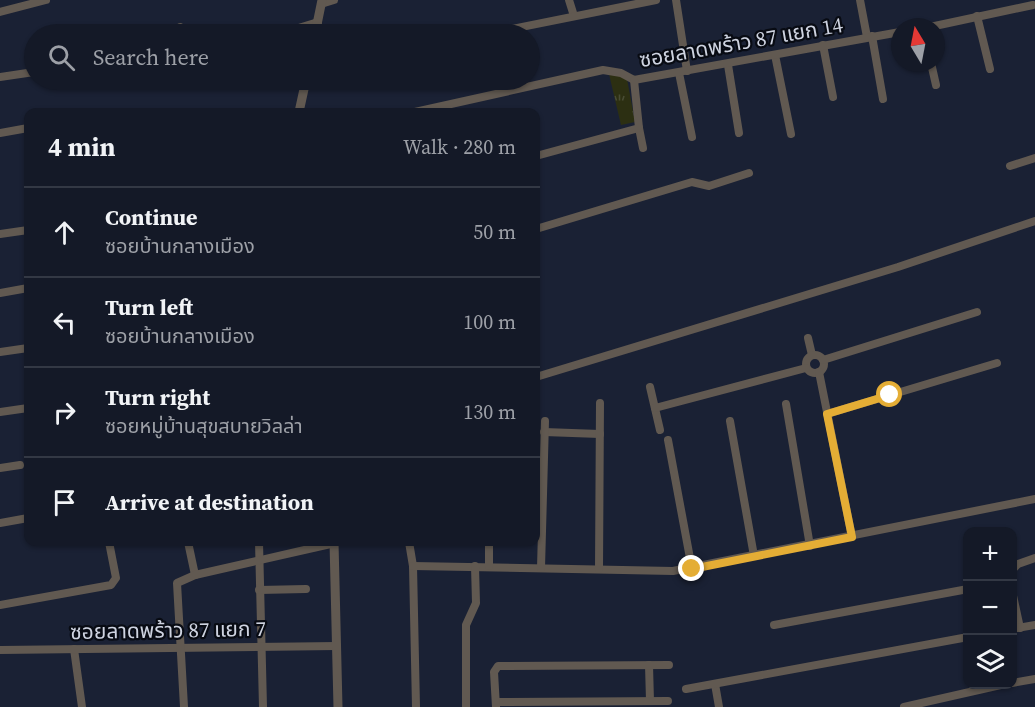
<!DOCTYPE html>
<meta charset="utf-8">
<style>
body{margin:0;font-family:"Source Serif 4","Noto Sans Thai",serif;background:#212633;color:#f1f3f6}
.controls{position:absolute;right:18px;bottom:18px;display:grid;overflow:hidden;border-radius:12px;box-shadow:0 2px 4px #0004}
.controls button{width:54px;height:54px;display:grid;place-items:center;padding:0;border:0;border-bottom:2px solid #333844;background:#141927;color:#f1f3f6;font:30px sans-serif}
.compass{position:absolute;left:891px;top:18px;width:54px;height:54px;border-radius:50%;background:#141927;box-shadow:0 2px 4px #0004;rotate:350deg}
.stop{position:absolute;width:18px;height:18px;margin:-14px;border:4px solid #e4ad35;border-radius:50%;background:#fff}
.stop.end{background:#e4ad35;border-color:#fff;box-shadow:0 2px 6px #0008}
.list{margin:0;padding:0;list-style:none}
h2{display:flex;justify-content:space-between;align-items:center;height:78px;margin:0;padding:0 24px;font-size:26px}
h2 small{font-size:20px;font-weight:400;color:#9da0a7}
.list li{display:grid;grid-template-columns:39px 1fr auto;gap:18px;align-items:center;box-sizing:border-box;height:90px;padding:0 24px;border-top:2px solid #333844}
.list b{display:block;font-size:22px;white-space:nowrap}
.list p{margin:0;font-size:20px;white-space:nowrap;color:#9da0a7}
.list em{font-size:20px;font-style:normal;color:#9da0a7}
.icon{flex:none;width:33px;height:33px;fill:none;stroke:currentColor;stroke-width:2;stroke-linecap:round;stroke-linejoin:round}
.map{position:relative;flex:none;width:1035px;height:707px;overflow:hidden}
.search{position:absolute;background:#141927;box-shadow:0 2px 4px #0004;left:24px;top:24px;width:516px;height:66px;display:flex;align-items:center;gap:15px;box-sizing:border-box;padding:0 21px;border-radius:33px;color:#9da0a7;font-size:22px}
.panel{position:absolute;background:#141927;box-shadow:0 2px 4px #0004;left:24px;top:108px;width:516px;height:438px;border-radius:12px}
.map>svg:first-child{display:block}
.grass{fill:url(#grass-tufts)}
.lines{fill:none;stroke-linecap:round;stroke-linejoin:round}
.minor{stroke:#615951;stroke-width:8}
.tertiary{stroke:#615951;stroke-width:9}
.route{stroke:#e4ad35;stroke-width:8}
.labels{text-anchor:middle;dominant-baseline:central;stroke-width:4.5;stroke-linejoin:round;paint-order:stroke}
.street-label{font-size:21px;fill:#ced3e0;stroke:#080b13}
</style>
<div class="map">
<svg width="1035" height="707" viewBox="0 0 1035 707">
<defs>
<pattern id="grass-tufts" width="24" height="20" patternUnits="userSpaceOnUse" patternTransform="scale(1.5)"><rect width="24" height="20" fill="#2c2f12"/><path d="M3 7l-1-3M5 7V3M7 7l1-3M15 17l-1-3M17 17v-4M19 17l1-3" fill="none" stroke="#494c34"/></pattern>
</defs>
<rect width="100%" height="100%" fill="#1a2134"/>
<polygon class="grass" points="609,74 616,74 627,79 635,122 621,125"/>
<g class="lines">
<g class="minor">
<polyline points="569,0 574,16"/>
<polyline points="676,0 687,71"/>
<polyline points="860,0 867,37"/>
<polyline points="321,4 334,0"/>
<polyline points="0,12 46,0"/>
<polyline points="977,16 990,69"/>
<polyline points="180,27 182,34"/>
<polyline points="930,27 1033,5"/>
<polyline points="279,34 318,22"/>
<polyline points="487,34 656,0"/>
<polyline points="872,36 883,99"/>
<polyline points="823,45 833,97"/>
<polyline points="775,55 791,134"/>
<polyline points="931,63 936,85"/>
<polyline points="728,65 739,133"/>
<polyline points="679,73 692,137"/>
<polyline points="0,77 34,72"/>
<polyline points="415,112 603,70 621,73 634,80 900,32"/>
<polyline points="639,128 643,148"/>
<polyline points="0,133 28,128"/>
<polyline points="536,156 639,128 634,80"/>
<polyline points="1010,166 1035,158"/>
<polyline points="536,229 692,182 709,186 749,173"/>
<polyline points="0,234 28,230"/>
<polyline points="0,293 28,288"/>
<polyline points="808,338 812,355"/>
<polyline points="0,352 28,348"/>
<circle cx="815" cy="364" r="9"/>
<polyline points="823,360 977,312"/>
<polyline points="819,372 852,537"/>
<polyline points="536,377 898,267 1035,221"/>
<polyline points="650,387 660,430"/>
<polyline points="786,404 810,546"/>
<polyline points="655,408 806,368"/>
<polyline points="0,412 28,408"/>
<polyline points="827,414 997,363"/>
<polyline points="730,421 754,556"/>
<polyline points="544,432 600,434"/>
<polyline points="668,440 692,569"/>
<polyline points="0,468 20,465"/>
<polyline points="0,523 28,518"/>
<polyline points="188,542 195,575"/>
<polyline points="259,542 263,707"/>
<polyline points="409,542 413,566 416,707"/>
<polyline points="413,566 673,571 1035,499"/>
<polyline points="489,566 489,542"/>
<polyline points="541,568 545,421"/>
<polyline points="599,569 600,403"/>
<polyline points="1012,570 1018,564 1035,558"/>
<polyline points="259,590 306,589"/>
<polyline points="1012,591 1020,628"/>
<polyline points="0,605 111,585 116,578 109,542"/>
<polyline points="774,625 968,589"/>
<polyline points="1012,629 1035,625"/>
<polyline points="74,649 82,707"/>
<polyline points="0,650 337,646"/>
<polyline points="649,665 650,701"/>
<polyline points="1012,683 1035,679"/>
<polyline points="715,684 719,707"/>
<polyline points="686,689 968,637"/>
<polyline points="496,702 668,701"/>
<polyline points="184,707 177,583 195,575 335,543"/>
<polyline points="466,707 466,625 476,603 475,566"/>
<polyline points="496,707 494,672 498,666 669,665"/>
<polyline points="904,707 1005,684"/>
</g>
<g class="tertiary">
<polyline points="315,34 322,0"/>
<polyline points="299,112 306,80"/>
<polyline points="334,542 338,707"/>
</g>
</g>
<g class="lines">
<polyline class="route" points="692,569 852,537 827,414 890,395"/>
</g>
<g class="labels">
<g class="street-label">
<text transform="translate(741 42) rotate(-10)">ซอยลาดพร้าว 87 แยก 14</text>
<text transform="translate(168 630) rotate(-1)">ซอยลาดพร้าว 87 แยก 7</text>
</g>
</g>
</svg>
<div class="controls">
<button>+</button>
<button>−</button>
<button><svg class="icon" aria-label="layers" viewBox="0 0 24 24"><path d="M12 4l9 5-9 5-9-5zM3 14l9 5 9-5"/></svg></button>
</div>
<svg class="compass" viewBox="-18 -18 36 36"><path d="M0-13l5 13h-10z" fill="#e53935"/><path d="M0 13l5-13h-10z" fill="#9da0a7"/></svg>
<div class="stop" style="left:890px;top:395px"></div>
<div class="stop end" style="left:692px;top:569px"></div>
<div class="search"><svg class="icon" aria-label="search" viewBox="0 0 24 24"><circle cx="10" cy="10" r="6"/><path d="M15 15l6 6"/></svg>Search here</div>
<section class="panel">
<h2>4 min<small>Walk · 280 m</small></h2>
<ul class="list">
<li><svg class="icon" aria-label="ahead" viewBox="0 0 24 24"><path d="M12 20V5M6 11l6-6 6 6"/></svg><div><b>Continue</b><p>ซอยบ้านกลางเมือง</p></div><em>50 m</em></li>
<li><svg class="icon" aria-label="left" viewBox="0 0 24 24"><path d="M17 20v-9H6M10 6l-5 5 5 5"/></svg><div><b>Turn left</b><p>ซอยบ้านกลางเมือง</p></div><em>100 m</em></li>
<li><svg class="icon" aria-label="right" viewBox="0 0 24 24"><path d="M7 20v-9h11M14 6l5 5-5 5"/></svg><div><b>Turn right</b><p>ซอยหมู่บ้านสุขสบายวิลล่า</p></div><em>130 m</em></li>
<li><svg class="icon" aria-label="arrive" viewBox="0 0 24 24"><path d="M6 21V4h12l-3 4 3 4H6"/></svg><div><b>Arrive at destination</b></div></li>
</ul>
</section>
</div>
